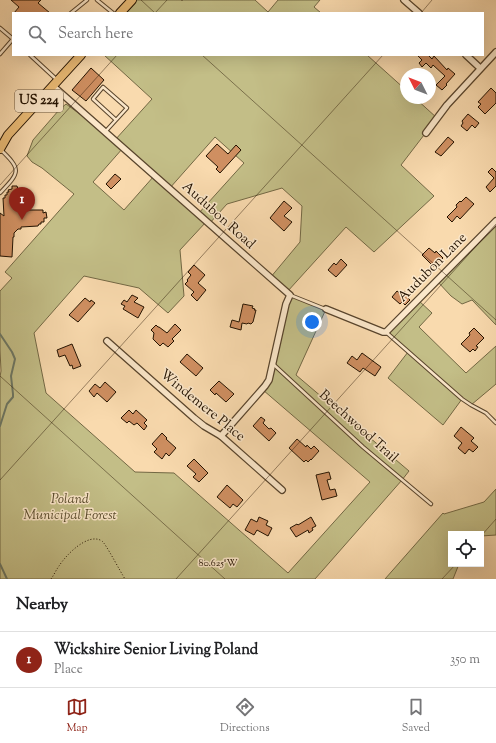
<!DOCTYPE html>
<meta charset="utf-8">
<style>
body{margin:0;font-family:"Sorts Mill Goudy",serif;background:#f2f2f2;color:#202124}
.controls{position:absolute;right:12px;bottom:12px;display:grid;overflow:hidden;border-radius:0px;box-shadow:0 4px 16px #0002}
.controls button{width:36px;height:36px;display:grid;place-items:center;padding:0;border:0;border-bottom:1px solid #e0e0e0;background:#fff;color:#202124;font:20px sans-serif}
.compass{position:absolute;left:400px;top:68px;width:36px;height:36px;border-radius:50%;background:#fff;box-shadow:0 4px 16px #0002;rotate:312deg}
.you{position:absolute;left:312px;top:322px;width:14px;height:14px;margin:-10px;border:3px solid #fff;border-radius:50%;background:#1a73e8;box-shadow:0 0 0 6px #1a73e833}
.badge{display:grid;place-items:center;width:26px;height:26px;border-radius:50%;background:#8f2418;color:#fff;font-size:13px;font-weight:700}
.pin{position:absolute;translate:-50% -33px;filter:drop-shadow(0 1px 2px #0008)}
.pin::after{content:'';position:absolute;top:21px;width:14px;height:12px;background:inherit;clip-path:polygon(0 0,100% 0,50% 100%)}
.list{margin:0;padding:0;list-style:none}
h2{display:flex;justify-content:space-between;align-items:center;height:52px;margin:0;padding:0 16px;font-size:17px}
h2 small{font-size:13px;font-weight:400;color:#757577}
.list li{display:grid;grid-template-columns:26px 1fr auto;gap:12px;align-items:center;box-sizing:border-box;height:56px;padding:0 16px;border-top:1px solid #e0e0e0}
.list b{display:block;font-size:15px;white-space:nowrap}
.list p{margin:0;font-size:13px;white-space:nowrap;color:#757577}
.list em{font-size:13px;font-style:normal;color:#757577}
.icon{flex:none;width:22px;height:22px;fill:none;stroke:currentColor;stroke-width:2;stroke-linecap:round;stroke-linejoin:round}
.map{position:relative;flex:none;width:496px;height:579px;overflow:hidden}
.search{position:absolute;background:#fff;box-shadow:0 4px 16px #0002;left:12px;right:12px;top:12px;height:44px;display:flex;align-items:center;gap:10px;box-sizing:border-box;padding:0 14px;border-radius:0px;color:#757577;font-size:15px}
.sheet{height:108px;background:#fff}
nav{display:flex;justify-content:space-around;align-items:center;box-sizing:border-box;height:56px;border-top:1px solid #e0e0e0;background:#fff;font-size:11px;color:#757577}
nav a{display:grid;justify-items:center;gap:2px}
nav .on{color:#8f2418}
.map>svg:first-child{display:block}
.green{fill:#c3be87;stroke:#736844;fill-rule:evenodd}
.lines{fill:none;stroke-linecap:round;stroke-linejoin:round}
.stream{stroke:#6d7764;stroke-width:2}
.building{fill:#cf8f61;stroke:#231200}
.lane-casing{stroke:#58442c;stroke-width:4.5}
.street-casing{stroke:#58442c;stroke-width:8}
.primary-casing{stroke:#231200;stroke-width:10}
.path{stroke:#231200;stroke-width:1;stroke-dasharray:1 2;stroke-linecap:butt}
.lane{stroke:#fbe7ca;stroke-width:2.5}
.street{stroke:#fbe7ca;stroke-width:5.5}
.primary{stroke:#ecbd77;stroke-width:8}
.ticks{fill:none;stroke:#231200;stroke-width:1;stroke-opacity:0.45}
.labels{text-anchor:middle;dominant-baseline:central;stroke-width:3;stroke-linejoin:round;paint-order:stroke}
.shield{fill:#fbe7ca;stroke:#64523d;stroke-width:1}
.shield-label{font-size:13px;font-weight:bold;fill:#231200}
.street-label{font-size:14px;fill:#231200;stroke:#fbe7ca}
.park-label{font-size:14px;font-style:italic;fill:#5b4e2f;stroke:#fbe7ca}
.ticks-label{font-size:10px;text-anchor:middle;fill:#231200;stroke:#fbe7ca;stroke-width:3;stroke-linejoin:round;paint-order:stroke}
</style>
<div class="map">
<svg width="496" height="579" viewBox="0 0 496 579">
<rect width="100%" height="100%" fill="#f9daae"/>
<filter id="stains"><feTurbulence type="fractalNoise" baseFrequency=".005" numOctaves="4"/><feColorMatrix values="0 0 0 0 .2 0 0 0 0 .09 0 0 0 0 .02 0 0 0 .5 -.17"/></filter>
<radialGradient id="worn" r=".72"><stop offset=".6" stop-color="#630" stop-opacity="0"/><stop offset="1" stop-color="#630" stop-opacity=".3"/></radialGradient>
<g class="green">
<polygon points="132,0 181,0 182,1 183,0 255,0 268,12 278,0 320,0 314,7 321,13 120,13"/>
<path d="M 104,55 L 367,55 L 406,90 L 406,98 L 415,98 L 437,118 L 401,165 L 434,196 L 374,252 L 346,227 L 287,292 L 270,278 L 300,242 L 302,206 L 282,188 L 227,204 L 209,224 L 206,222 L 180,250 L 184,296 L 168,313 L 139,288 L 84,276 L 34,333 L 46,393 L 135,472 L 174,473 L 288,573 L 370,482 L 263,390 L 265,386 L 290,295 L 326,309 L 296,375 L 409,471 L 402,480 L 315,579 L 0,579 L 0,377 L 1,371 L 0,350 L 0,291 L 12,278 L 5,272 L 74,194 L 42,168 L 32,162 L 27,156 L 33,140 L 59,110 L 66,104 L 105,132 L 115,140 L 152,99 ZM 215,137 L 244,163 L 198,214 L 169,189 ZM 123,148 L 154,176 L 124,210 L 93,182 Z"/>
<polygon points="496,221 496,325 472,300 462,304 451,296 437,281"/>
<polygon points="418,300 432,313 419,327 466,373 496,346 496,384 471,405 462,399 443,425 388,378 408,352 386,332"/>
<polygon points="496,489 496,535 481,536 481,534 451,534 451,564 459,564 453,579 385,579 443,513 444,514 484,502"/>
</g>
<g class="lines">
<g class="stream">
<polyline points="0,334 12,352 15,359 11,376 13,394 13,397 7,404 0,426"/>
<polyline points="0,564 7,579"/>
</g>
</g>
<g class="building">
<polygon points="11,0 41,0 38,3 50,13 14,13 19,7"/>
<polygon points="417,55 428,55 432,59 434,56 447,70 448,68 455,74 446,84 447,85 442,90 436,85 445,76 433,65 431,68 426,63 422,67 419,63 422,60"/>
<polygon points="91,68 104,80 86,101 72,90"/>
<polygon points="491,88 496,93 496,103 485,114 478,107 481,104 478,102"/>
<polygon points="468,114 479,123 475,128 472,125 467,131 461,126 463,123 462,121"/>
<polygon points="448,137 454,142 441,156 435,152"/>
<polygon points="217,144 228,154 236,145 241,150 220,173 216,169 218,167 206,156"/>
<polygon points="492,168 496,172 496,186 490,192 486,187 494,178 488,172"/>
<polygon points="115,174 121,179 111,189 106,184"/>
<polygon points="12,186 17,186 18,189 20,189 22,203 29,210 43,210 43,213 46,212 47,218 44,218 44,222 41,222 41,224 39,224 38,226 21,227 21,229 18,229 14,233 14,237 13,237 12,257 0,256 0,213 4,216 3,198 5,198 5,195 7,195 7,192 9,192 8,190 12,189"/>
<polygon points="466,197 474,204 460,219 457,216 452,222 447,217 457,207 456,205 460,201 461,202"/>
<polygon points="284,201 292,208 284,216 292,222 284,231 270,218"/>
<polygon points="429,248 435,253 436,251 443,258 434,267 422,255"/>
<polygon points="341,259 347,265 336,277 328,270 334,263 336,265"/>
<polygon points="194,265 205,275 198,283 206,290 197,301 191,295 194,292 185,284 188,281 187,280 191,275 188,272"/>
<polygon points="397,291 401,294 404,291 410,296 408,298 410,300 405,305 402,302 400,304 392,297"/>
<polygon points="132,295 138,298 134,302 144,307 138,318 123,309 125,306 121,304 124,300 127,302"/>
<polygon points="85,298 90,302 91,300 95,303 78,322 69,315"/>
<polygon points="243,304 253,306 252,308 255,309 254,310 256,310 253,322 251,324 248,323 247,324 242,323 241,330 230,327 232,320 239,322"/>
<polygon points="175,324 181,330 172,339 174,341 168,347 163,343 160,346 153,339 154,333 151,330 156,325 158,327 159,327 167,333"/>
<polygon points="474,328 484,338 476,346 478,347 475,351 473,349 470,352 461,344 470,335 469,333"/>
<polygon points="72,344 81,366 73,369 72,365 70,366 65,355 59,357 57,350"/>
<polygon points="362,353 381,367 375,376 363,368 360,372 347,363 352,356 357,360"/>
<polygon points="187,354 203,368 196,376 180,362"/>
<polygon points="219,381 234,394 226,402 216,393 215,395 210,390"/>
<polygon points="105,382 116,392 107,402 97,393 94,397 89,391 95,384 100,388"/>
<polygon points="129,410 133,414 136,410 147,420 144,423 147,426 144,430 137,423 134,425 129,421 127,423 121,418"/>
<polygon points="261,417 265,420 263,423 269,429 271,428 276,433 269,441 253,426"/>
<polygon points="461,427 474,438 471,441 478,447 473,452 469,449 465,454 458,448 462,443 454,436"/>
<polygon points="162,433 167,438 166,439 176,448 169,456 166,453 162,459 154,452 157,449 152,444"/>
<polygon points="297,439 306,447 307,445 311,449 314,446 319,451 311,460 311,459 308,462 306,460 304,462 289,448"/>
<polygon points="194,459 208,473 199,482 193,477 196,474 187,466"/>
<polygon points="329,472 331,479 327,480 330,490 335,489 337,496 322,500 316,475"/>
<polygon points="227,485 243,500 237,507 233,504 230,508 217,497"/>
<polygon points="259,517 268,521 266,525 272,528 268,536 257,530 254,535 245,530 251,519 257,522"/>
<polygon points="311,517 316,526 312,528 313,530 309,533 308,530 296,537 290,528 297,524 298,525"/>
</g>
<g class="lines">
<g class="lane-casing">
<g id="lane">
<polyline points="97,0 113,13"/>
<polyline points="71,13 87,0"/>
<polyline points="0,28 13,39"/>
<polyline points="0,54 13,39"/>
<polyline points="30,55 56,79"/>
<polyline points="105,132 127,108 103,87 93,99 116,120"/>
<path d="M 0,193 C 20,172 22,170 0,149"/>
<polyline points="290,295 325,309"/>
<polyline points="387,333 462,399 471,405 486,413 496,423"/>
<polyline points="273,364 363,447 431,504"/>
</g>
</g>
<g class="street-casing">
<g id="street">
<polyline points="404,0 419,13"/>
<polyline points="466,55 480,68"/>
<polyline points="53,86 290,295 286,304 269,380 265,386 221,436"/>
<polyline points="426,133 447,105 496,52"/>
<polyline points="326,309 383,332 386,332 496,221"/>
<polyline points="107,341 194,418 204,426 221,436 282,490"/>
</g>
</g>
<g class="primary-casing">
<g id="primary">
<polyline points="120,13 132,0"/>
<polyline points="0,149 8,135 81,55"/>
</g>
</g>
<path class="path" d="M 51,579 C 54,575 56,570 59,566 C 66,555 88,532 102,541 C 106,544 121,573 125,579"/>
<use href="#lane" class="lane"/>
<use href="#street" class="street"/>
<use href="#primary" class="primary"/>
</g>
<path class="ticks" d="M 141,0 L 155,13M 155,13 L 167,0M 421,13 L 432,0M 202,55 L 496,320M 0,185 L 117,55M 0,376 L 225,579M 0,480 L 383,55M 481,536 L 496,519M 176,579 L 496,224M 442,579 L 456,564"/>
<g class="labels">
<rect class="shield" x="15" y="90" width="48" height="22" rx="3"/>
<g class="shield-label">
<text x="39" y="101">US 224</text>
</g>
<g class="street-label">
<text transform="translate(218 216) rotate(42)">Audubon Road</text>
<text transform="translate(433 268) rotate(-45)">Audubon Lane</text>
<text transform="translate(202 406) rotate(39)">Windemere Place</text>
<text transform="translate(358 427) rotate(42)">Beechwood Trail</text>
</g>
<g class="park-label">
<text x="70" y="500">Poland<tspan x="70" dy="16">Municipal Forest</tspan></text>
</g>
</g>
<g class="ticks-label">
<text x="218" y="566">80.625°W</text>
</g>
<rect width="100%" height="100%" filter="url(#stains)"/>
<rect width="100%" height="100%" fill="url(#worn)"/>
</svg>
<div class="controls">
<button><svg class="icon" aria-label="locate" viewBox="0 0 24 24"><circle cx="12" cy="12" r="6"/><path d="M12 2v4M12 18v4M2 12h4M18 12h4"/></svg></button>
</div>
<svg class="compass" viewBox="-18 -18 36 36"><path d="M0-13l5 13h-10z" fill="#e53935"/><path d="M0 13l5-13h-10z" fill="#757577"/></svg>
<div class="you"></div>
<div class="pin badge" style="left:22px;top:220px">1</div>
<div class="search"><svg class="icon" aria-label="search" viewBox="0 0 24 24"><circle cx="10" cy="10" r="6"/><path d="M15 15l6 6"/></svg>Search here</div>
</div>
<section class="sheet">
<h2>Nearby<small></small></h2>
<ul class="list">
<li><span class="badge">1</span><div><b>Wickshire Senior Living Poland</b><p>Place</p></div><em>350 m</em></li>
</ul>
</section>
<nav>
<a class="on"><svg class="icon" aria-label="map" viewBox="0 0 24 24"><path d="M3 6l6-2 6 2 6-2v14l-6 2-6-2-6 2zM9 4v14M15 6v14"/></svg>Map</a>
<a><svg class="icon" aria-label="directions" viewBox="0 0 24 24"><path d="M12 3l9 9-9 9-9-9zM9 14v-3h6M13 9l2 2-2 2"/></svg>Directions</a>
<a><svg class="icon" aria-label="saved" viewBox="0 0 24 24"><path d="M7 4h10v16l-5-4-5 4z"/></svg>Saved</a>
</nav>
